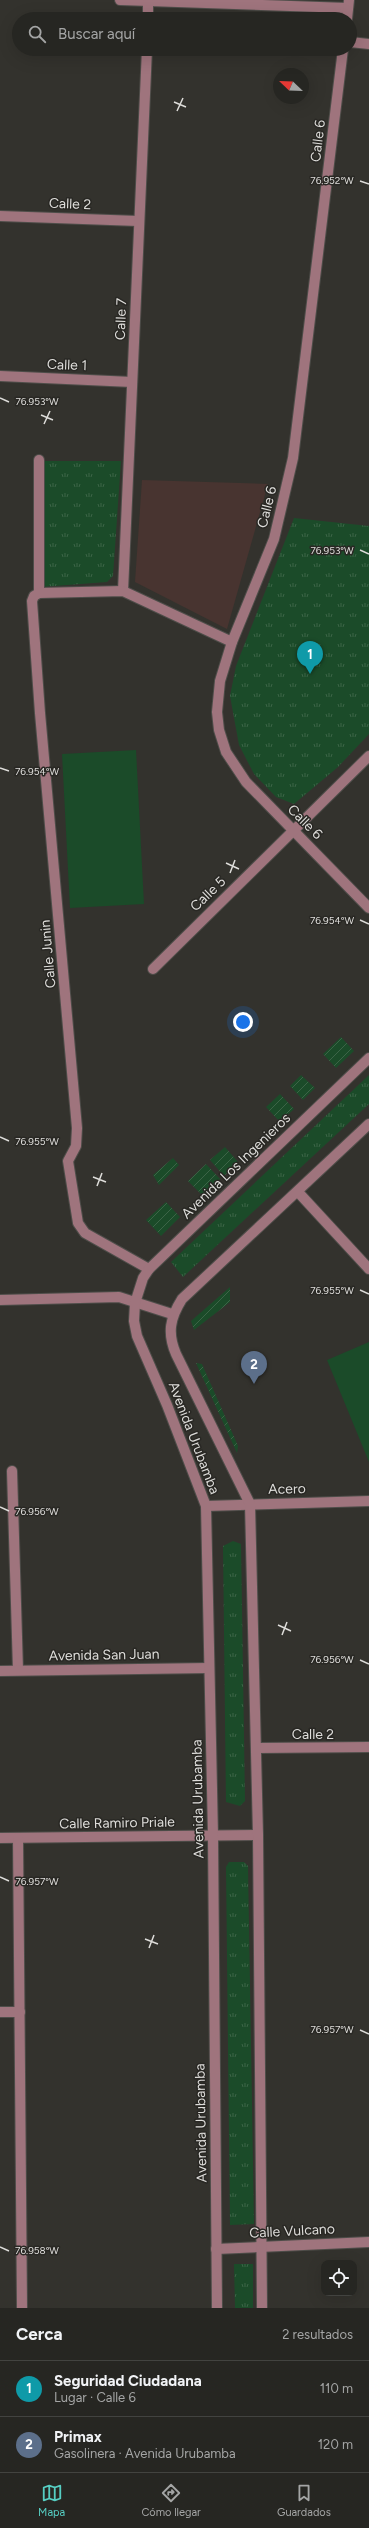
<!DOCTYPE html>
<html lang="es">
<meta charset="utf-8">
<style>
body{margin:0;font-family:Figtree,sans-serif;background:#32322f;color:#f1f3f6}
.controls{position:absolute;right:12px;bottom:12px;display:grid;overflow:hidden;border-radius:8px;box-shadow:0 4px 16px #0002}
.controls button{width:36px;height:36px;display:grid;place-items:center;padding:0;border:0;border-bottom:1px solid #424340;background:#262622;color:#f1f3f6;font:20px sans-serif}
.compass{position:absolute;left:273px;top:68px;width:36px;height:36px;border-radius:50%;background:#262622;box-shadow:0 4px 16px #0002;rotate:293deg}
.you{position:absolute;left:243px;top:1022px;width:14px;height:14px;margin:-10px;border:3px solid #fff;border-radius:50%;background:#1a73e8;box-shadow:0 0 0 6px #1a73e833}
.badge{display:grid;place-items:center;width:26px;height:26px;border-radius:50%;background:#56cec3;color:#fff;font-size:13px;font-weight:700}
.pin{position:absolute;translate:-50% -33px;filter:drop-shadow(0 1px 2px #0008)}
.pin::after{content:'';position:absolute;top:21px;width:14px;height:12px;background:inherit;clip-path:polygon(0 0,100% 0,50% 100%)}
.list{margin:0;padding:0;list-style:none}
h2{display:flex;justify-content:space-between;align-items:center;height:52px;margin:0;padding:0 16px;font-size:17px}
h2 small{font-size:13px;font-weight:400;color:#a4a5a5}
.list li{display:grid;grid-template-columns:26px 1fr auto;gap:12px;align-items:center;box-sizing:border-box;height:56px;padding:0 16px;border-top:1px solid #424340}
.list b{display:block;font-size:15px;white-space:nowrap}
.list p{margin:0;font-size:13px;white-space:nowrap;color:#a4a5a5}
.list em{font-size:13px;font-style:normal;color:#a4a5a5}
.icon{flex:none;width:22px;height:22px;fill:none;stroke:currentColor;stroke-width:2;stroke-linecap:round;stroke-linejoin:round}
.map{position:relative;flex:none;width:369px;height:2308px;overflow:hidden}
.search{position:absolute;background:#262622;box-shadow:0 4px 16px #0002;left:12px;right:12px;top:12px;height:44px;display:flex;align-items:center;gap:10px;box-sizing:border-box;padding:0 14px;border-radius:22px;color:#a4a5a5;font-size:15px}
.sheet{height:164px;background:#262622}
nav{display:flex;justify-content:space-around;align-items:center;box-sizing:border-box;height:56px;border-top:1px solid #424340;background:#262622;font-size:11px;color:#a4a5a5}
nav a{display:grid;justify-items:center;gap:2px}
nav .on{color:#56cec3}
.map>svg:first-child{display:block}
.education{fill:#483430}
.grass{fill:url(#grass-tufts)}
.garden{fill:url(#garden-furrows)}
.pitch{fill:#1b4b29}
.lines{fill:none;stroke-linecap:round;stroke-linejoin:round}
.minor-casing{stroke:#4e4d49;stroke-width:12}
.minor{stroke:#9f747d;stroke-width:10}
.ticks{fill:none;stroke:#deddda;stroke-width:1.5}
.labels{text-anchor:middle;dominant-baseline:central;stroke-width:3;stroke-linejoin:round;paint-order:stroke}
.street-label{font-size:14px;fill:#deddda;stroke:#292824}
.ticks-label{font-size:10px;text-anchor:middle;fill:#deddda;stroke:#292824;stroke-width:3;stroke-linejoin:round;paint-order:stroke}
</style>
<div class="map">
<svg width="369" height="2308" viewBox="0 0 369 2308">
<defs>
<pattern id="grass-tufts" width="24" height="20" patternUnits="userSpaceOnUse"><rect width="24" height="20" fill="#1b4b29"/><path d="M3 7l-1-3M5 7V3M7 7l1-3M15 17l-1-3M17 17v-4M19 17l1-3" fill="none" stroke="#3c6447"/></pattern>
<pattern id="garden-furrows" width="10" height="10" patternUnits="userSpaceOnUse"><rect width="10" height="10" fill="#1b4b29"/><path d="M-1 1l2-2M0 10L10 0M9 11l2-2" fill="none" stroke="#3c6447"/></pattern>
</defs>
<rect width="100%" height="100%" fill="#33322d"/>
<polygon class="education" points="142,480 268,484 227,629 135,582"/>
<g class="grass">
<polygon points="42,461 121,461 113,576 107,582 41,587"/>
<polygon points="294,518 369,526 369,734 338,767 294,804 276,797 254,774 239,745 230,696 236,666"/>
<polygon points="369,1075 369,1104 183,1277 171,1262"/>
<polygon points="233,1541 241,1544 245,1801 240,1806 226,1802 223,1546"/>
<polygon points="229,1862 244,1862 248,1866 254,2224 230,2225 226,1867"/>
<polygon points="234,2264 253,2264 253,2308 235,2308"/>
</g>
<g class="garden">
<polygon points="341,1037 354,1051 336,1068 323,1054"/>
<polygon points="301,1075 315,1088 303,1100 290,1086"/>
<polygon points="280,1094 294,1109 280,1122 266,1107"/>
<polygon points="225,1147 238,1162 224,1176 210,1160"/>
<polygon points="173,1158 179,1165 159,1185 153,1175"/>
<polygon points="206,1164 220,1179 203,1196 188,1181"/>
<polygon points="166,1202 180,1217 161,1236 146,1220"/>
<polygon points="230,1287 230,1302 194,1330 191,1321"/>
<polygon points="196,1363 202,1364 238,1446 237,1453"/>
</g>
<g class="pitch">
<polygon points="136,750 144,904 70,908 62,754"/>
<polygon points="369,1342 369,1462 327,1360"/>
</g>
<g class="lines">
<g class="minor-casing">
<g id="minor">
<polyline points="120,0 348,8"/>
<polyline points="148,19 148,1"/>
<polyline points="347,19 349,0"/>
<polyline points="350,42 369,44"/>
<polyline points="343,49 293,458 274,539 232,642 220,681 217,712 219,730 226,752 246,782 369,908"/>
<polyline points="0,216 138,221"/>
<polyline points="0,376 132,382"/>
<polyline points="39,460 39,593"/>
<polyline points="123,591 147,49"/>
<polyline points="153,969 369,756"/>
<polyline points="298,1192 369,1269"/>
<polyline points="149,1269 85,1233 78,1223 68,1161 76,1146 77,1128 40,713 32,601 34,596 39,593 123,591 232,642"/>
<polyline points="0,1300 119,1297 172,1314"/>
<polyline points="12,1471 18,1670"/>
<polyline points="206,1506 369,1501"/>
<polyline points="0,1671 209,1668"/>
<polyline points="257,1748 369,1747"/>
<polyline points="0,1838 258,1835"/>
<polyline points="18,1838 22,2308"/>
<polyline points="0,2012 20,2012"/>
<polyline points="216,2249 369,2242"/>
<polyline points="217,2308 213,1836 206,1506 167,1405 137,1336 134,1321 135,1303 143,1278 149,1269 369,1058"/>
<path d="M 262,2308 L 258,1835 L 250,1504 L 176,1354 C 167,1333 170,1318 182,1299 L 369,1124"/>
</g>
</g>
<use href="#minor" class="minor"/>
</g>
<path class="ticks" d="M 174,102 L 186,107M 177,111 L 183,98M 360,181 L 369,184M 0,398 L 9,402M 41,415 L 53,420M 44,424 L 50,411M 360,550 L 369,554M 0,768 L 9,771M 226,863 L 239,869M 230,873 L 235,860M 360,920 L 369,924M 0,1137 L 9,1141M 93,1177 L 106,1182M 97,1186 L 102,1173M 360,1290 L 369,1294M 0,1507 L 9,1511M 278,1625 L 291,1631M 282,1635 L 287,1622M 360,1660 L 369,1664M 0,1877 L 9,1881M 145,1939 L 158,1944M 149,1948 L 154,1935M 360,2030 L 369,2034M 0,2247 L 9,2251"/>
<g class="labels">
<g class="street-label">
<text transform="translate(318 141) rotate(-83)">Calle 6</text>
<text transform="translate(70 204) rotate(2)">Calle 2</text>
<text transform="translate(121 319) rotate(-88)">Calle 7</text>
<text transform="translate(67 365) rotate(2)">Calle 1</text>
<text transform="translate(267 507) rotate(-76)">Calle 6</text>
<text transform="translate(305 822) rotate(45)">Calle 6</text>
<text transform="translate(208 894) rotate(-44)">Calle 5</text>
<text transform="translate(48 954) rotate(-95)">Calle Junin</text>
<text transform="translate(236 1166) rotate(-44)">Avenida Los Ingenieros</text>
<text transform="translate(194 1438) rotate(69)">Avenida Urubamba</text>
<text transform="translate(287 1489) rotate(-1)">Acero</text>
<text transform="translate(104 1655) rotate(-1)">Avenida San Juan</text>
<text x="313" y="1734">Calle 2</text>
<text transform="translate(198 1799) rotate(-91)">Avenida Urubamba</text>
<text transform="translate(117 1823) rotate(-1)">Calle Ramiro Priale</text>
<text transform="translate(201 2123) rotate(-91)">Avenida Urubamba</text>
<text transform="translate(292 2231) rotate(-3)">Calle Vulcano</text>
</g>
</g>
<g class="ticks-label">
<text x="332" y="184">76.952°W</text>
<text x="37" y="405">76.953°W</text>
<text x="332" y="554">76.953°W</text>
<text x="37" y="775">76.954°W</text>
<text x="332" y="924">76.954°W</text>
<text x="37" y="1145">76.955°W</text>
<text x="332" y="1294">76.955°W</text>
<text x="37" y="1515">76.956°W</text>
<text x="332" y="1663">76.956°W</text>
<text x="37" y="1885">76.957°W</text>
<text x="332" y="2033">76.957°W</text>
<text x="37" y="2254">76.958°W</text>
</g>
</svg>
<div class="controls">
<button><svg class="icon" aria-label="locate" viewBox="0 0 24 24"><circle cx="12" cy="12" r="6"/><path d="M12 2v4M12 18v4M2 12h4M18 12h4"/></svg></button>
</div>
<svg class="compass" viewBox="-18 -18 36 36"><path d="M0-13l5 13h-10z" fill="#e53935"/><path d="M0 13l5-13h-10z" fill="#a4a5a5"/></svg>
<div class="you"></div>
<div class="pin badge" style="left:310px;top:674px;background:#0f9aa8">1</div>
<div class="pin badge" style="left:254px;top:1384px;background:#5c6f8a">2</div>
<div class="search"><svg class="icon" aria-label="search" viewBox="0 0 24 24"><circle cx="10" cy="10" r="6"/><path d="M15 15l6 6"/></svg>Buscar aquí</div>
</div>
<section class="sheet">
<h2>Cerca<small>2 resultados</small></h2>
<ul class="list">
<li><span class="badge" style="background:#0f9aa8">1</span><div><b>Seguridad Ciudadana</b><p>Lugar · Calle 6</p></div><em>110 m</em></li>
<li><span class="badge" style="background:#5c6f8a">2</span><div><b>Primax</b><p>Gasolinera · Avenida Urubamba</p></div><em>120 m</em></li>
</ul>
</section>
<nav>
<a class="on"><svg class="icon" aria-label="map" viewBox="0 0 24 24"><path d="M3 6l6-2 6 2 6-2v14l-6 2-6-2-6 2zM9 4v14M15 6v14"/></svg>Mapa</a>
<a><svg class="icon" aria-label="directions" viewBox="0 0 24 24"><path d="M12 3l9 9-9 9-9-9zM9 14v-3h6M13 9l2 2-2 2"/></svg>Cómo llegar</a>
<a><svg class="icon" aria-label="saved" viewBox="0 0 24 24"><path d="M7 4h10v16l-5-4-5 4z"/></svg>Guardados</a>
</nav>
